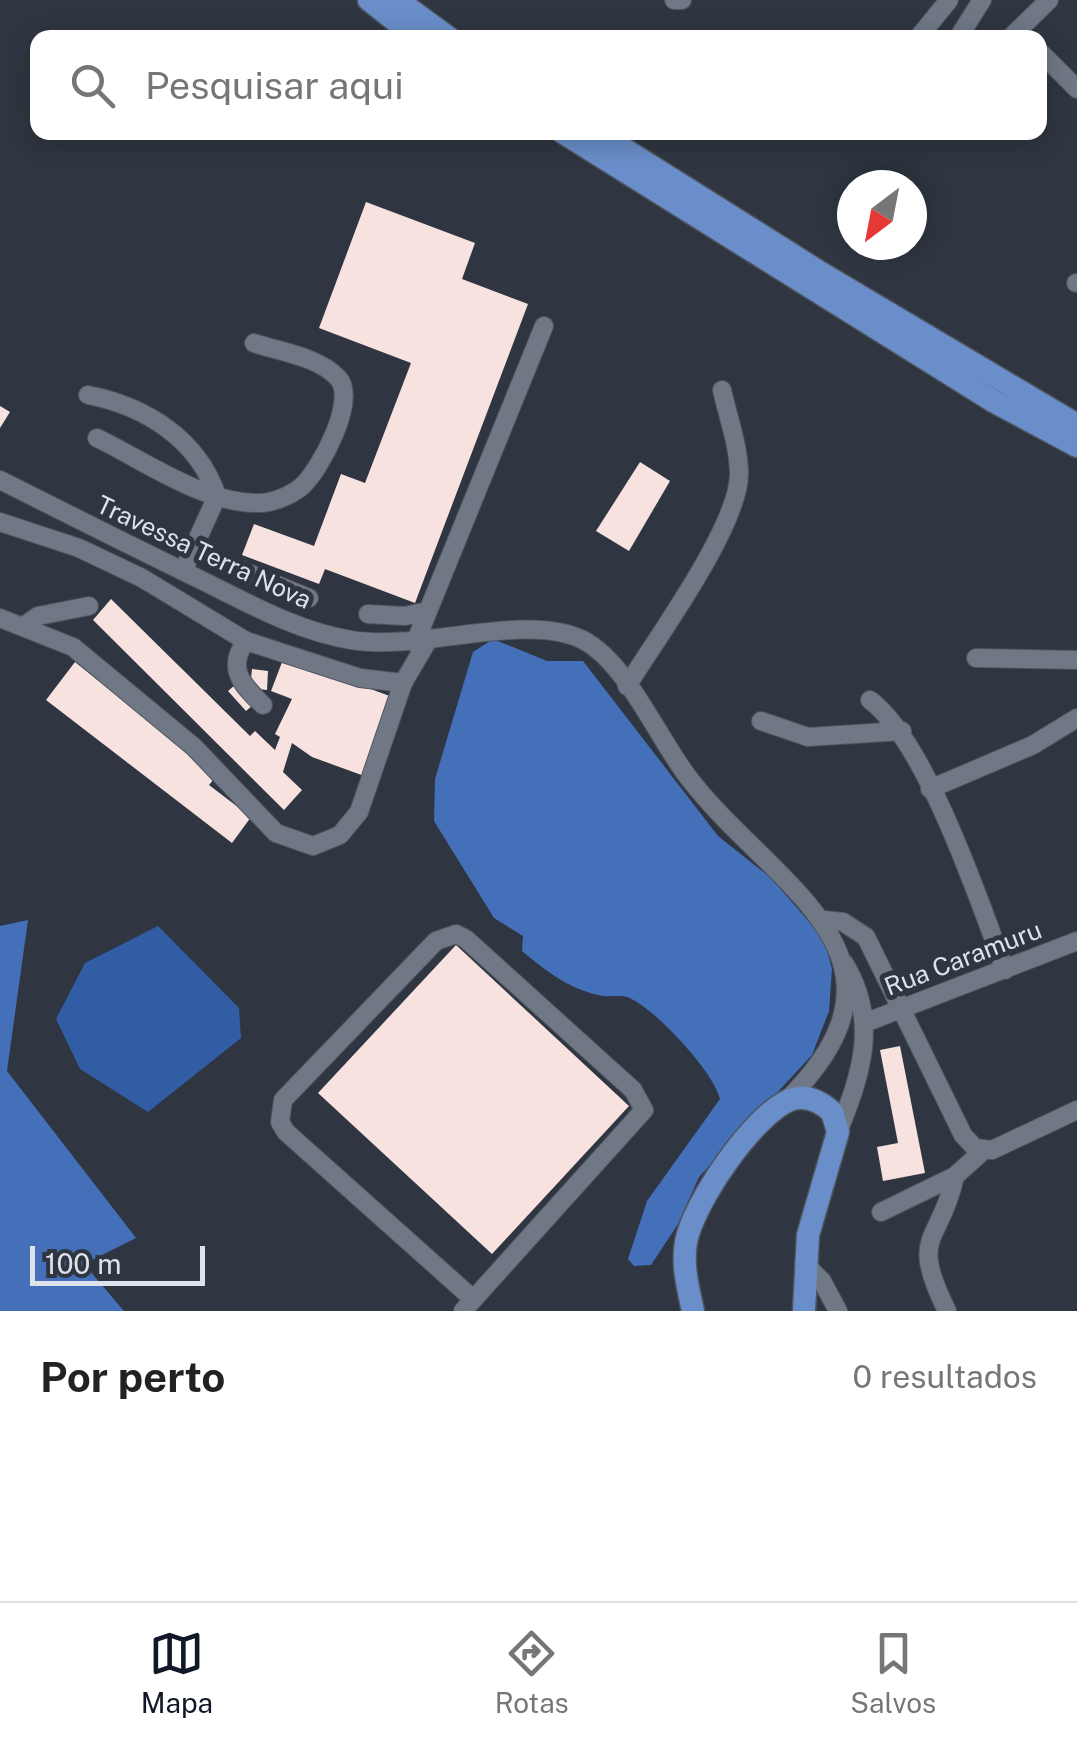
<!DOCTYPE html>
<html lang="pt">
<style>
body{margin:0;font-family:"Public Sans",sans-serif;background:#f2f2f2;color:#222}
.compass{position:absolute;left:837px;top:170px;width:90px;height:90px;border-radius:50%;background:#fff;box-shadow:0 5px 25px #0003;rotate:212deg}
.scale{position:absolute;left:30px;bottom:25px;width:175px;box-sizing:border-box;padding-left:10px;border:5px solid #dee3eb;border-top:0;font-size:28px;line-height:35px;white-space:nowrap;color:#dee3eb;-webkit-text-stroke:8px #2f3641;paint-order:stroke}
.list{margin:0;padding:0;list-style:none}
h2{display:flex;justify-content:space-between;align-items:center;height:130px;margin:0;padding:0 40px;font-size:42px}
h2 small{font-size:32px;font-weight:400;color:#767676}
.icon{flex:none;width:55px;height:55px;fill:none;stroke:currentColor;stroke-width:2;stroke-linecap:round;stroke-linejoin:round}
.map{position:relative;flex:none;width:1077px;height:1311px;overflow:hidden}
.search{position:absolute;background:#fff;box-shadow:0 5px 25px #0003;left:30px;right:30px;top:30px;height:110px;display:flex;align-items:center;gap:25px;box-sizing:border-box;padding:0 35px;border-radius:20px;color:#767676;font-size:38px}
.sheet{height:290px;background:#fff}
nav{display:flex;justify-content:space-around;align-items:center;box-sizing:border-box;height:140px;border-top:2px solid #e0e0e0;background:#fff;font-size:28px;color:#767676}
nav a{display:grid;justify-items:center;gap:5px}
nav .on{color:#111827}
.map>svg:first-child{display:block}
.forest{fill:#4370b9}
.water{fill:#315da5}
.building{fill:#f7e2e0}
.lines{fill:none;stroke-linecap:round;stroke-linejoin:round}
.minor-casing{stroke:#4f545f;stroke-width:20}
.major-casing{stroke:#4f545f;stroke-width:25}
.minor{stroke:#707886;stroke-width:18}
.major{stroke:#698ec9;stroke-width:22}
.labels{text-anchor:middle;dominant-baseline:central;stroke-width:10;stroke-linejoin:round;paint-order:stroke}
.street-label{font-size:25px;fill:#dee3eb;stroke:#2f3641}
</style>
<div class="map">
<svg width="1077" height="1311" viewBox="0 0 1077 1311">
<rect width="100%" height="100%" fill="#2f3641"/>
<g class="forest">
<path d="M 493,639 L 547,661 L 583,661 L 718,836 L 771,878 L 824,939 L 832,969 L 829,1011 L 812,1055 L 699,1177 L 678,1224 L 651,1265 L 634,1266 L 628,1259 L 647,1201 L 720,1099 C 714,1072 653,1006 627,997 C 620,995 610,997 603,996 C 570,990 546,971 522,951 L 523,936 L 494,918 L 434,821 L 435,779 L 473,652 Z"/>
<polygon points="28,920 7,1071 136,1238 84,1264 124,1311 0,1311 0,926"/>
</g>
<polygon class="water" points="158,926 239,1008 241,1038 148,1112 80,1069 56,1019 85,963"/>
<g class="building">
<polygon points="366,202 475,243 462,279 528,304 415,603 325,569 319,584 242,555 254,524 314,546 341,474 365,483 411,363 319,328"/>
<polygon points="0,406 10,412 0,428"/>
<polygon points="640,462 670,481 629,551 596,531"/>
<polygon points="111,599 250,736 255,731 275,750 280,737 275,734 292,699 271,691 284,657 395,698 367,777 312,757 292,743 283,772 302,790 284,810 93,620"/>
<polygon points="75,662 217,775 209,785 251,817 232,843 46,700"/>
<polygon points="252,669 268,671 267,690 250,688"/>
<polygon points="235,685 253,705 246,711 228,691"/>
<polygon points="456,945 629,1106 492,1254 318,1093"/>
<polygon points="900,1046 925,1173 883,1181 877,1147 898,1143 880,1050"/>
</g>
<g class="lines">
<g class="minor-casing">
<g id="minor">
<polyline points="674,0 682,0"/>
<polyline points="918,38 949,0"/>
<polyline points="958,38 982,0"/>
<polyline points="1010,38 1049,0"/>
<polyline points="1040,52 1077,89"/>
<polyline points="1076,283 1077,283"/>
<path d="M 88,395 C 145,406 198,439 217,496 L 183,571"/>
<path d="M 97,438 C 145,461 204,504 259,503 C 272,503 290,496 301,487 C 320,471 358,399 338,378 C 319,357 281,352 254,343"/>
<path d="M 0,480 C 66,513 131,546 197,578 C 246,602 296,631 351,640 C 420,652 527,611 583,640 C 626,662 658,738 688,777 C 771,886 934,955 786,1101"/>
<polyline points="0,522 79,548 142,578 246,641 360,678 403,683"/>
<polyline points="192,550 309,598"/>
<polyline points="368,614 405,616 428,611"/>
<polyline points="0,618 73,647 194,747 276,833 313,846 340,835 359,812 403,683 427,642"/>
<polyline points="24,626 38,616 89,606"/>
<path d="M 246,641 C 226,668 242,685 263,705"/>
<polyline points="415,643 544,326"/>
<polyline points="976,658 1077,660"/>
<path d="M 627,686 C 656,639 739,526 739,474 C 739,447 728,417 722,390"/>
<path d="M 870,700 C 926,742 979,900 1005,970"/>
<polyline points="761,721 808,737 902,731"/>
<polyline points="930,789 1033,745 1077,718"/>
<polyline points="824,920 843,922 866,937 963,1135 975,1148 992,1150 1077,1110"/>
<polyline points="867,1022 1077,941"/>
<path d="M 838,1132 C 862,1073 879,1020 844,963"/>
<polyline points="881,1212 955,1176 984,1150"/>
<polyline points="804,1263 822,1281 838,1311"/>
<polyline points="463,1311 644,1110 633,1090 466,939 456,934 436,941 283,1100 280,1122 286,1132 473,1299"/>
<path d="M 947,1311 C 908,1232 940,1246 955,1176"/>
</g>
</g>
<g class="major-casing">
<g id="major">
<polyline points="369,0 417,38"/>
<polyline points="397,0 449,38"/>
<polyline points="562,132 993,401 1077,446"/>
<polyline points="597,132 821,273 1077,425"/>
<path d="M 693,1311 C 688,1288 682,1266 686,1242 C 693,1203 754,1114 790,1100 C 806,1094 820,1101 832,1112 L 838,1132 L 808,1235 L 804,1311"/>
</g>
</g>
<use href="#minor" class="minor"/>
<use href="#major" class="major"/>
</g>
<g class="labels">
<g class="street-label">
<text transform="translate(204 552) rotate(25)">Travessa Terra Nova</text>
<text transform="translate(963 958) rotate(-21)">Rua Caramuru</text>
</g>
</g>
</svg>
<svg class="compass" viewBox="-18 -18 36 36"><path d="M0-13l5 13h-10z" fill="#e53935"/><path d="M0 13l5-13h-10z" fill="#767676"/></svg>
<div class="scale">100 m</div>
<div class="search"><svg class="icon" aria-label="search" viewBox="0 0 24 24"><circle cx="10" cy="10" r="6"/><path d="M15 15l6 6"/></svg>Pesquisar aqui</div>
</div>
<section class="sheet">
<h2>Por perto<small>0 resultados</small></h2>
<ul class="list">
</ul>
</section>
<nav>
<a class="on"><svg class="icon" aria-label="map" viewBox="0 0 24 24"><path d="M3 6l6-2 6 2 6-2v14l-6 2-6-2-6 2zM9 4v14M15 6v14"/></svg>Mapa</a>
<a><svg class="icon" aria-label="directions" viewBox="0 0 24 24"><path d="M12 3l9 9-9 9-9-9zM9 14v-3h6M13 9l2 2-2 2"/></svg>Rotas</a>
<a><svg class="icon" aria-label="saved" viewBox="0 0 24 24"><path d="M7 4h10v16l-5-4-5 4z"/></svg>Salvos</a>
</nav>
